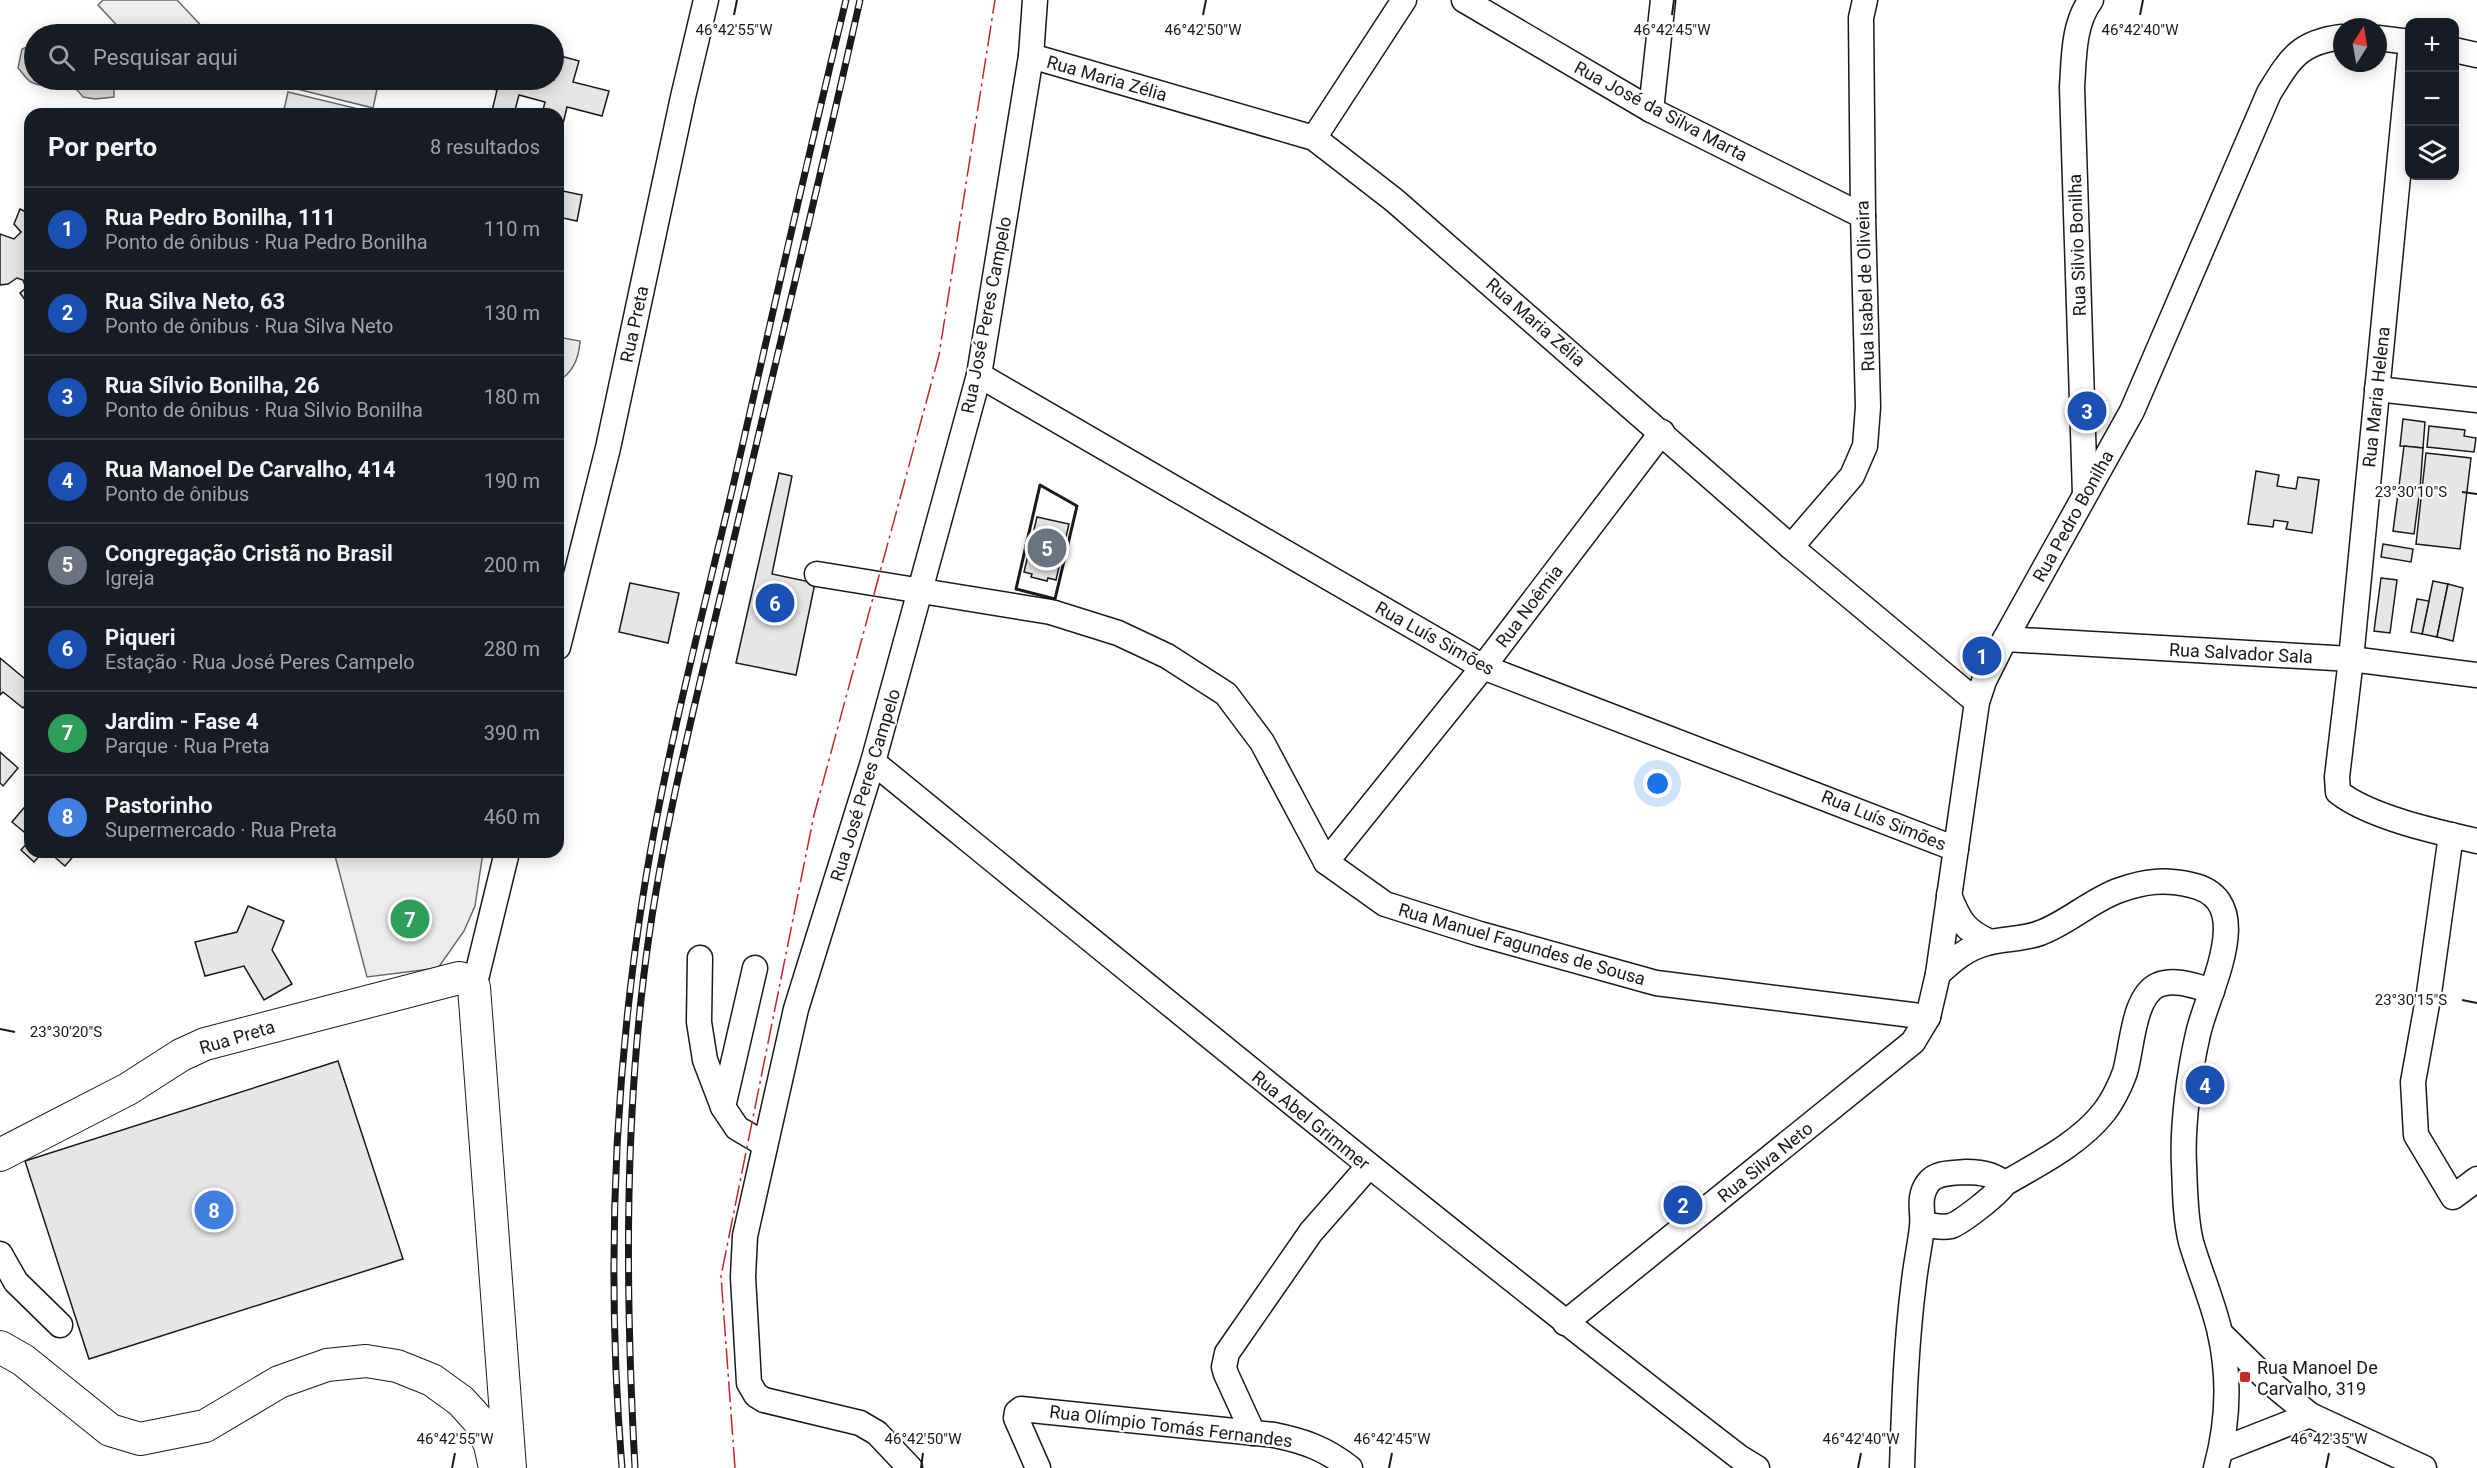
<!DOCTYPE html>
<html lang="pt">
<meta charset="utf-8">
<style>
body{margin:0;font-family:Roboto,sans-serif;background:#242831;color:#f1f3f6}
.controls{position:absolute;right:18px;top:18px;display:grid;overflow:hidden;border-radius:12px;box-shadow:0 3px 15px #0003}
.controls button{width:54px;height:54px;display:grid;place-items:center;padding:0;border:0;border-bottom:2px solid #363941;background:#171b24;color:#f1f3f6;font:30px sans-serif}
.compass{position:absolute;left:2333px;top:18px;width:54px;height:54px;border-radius:50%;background:#171b24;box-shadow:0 3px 15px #0003;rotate:11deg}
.you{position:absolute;left:1658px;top:784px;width:21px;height:21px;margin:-15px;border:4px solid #fff;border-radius:50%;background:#1a73e8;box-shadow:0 0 0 9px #1a73e833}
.badge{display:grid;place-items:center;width:39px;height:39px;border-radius:50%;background:#0f766e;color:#fff;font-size:20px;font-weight:700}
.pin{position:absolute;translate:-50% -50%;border:3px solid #fff;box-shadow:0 2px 6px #0006}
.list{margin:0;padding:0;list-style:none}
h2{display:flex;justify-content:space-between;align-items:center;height:78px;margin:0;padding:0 24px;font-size:26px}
h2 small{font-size:20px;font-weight:400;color:#9ea1a6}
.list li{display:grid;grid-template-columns:39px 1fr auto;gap:18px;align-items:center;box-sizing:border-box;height:84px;padding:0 24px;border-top:2px solid #363941}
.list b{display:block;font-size:22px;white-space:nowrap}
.list p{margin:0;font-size:20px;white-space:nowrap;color:#9ea1a6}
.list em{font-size:20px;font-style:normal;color:#9ea1a6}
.icon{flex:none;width:33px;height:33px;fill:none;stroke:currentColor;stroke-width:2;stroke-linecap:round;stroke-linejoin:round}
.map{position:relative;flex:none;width:2477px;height:1468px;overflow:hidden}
.search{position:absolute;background:#171b24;box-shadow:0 3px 15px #0003;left:24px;top:24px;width:540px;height:66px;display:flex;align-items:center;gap:15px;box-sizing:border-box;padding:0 21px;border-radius:33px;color:#9ea1a6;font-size:22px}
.panel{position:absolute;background:#171b24;box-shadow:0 3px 15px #0003;left:24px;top:108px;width:540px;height:750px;border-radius:18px}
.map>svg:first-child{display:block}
.green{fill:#ededed;stroke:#6a6a6a;stroke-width:1.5}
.water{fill:#d7d7d7;stroke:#6a6a6a;stroke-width:1.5}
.building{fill:#e6e6e6;stroke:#1a1a1a;stroke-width:1.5}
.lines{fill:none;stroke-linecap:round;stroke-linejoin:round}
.minor-casing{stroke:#1a1a1a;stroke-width:27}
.major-casing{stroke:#1a1a1a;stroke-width:34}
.minor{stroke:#fff;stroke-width:24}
.major{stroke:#fff;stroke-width:32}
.rail-casing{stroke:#1a1a1a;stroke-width:7}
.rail{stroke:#fff;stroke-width:4.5;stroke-dasharray:14;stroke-linecap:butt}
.wall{stroke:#1a1a1a;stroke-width:3}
.power{stroke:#c62828;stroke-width:1.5;stroke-dasharray:21 4.5 3 4.5;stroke-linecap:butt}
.ticks{fill:none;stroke:#1a1a1a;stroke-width:2}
.poi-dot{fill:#c62828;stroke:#fff;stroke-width:2}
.labels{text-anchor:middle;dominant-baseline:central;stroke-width:4.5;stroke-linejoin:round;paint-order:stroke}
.street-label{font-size:18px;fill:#1a1a1a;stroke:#fff}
.poi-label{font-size:18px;fill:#1a1a1a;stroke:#fff;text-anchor:start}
.ticks-label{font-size:15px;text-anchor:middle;fill:#1a1a1a;stroke:#fff;stroke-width:4.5;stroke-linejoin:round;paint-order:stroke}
</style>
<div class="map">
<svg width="2477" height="1468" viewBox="0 0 2477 1468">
<rect width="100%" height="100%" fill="#fff"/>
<g class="green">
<polygon points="103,0 177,0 209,34 125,34 98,5"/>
<polygon points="291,80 379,80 373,108 289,87"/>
<polygon points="288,92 371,112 371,114 283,114"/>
<path d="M 558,337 L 580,341 C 579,357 573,373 558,381 Z"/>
<polygon points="334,852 483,852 475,906 464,931 438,968 367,977"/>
</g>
<path class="water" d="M 34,44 L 34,80 L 108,80 L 114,90 L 114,97 L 95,99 L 83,97 C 66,73 51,93 31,82 C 26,79 22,72 18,68 L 22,49 Z"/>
<g class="building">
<polygon points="557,55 579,61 573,82 609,91 602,116 567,107 562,128 558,127 558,114 542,114 545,102 519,95 514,114 492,111 497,90 462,81 554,80"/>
<polygon points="558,190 582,195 577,221 558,217"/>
<polygon points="20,209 30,214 30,307 20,293 26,288 23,280 17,278 8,284 0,285 0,234 14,239 21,232 14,224"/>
<polygon points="2403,419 2425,422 2423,448 2400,446"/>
<polygon points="2429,426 2465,430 2464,436 2476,438 2474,452 2427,447"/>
<polygon points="2404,446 2423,448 2420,489 2399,486"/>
<polygon points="2426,453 2471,458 2460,549 2416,544"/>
<polygon points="2256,471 2279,475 2277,486 2296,489 2298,477 2319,480 2312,533 2286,529 2288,522 2274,520 2273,527 2248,524"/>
<polygon points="779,473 792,476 772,574 815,583 796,675 736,663"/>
<polygon points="2399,486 2420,489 2414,534 2393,531"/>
<polygon points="1037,517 1069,524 1056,580 1048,578 1047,581 1031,577 1032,574 1024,572"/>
<polygon points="2383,544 2413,549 2411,562 2381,557"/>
<polygon points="2381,578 2397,580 2390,633 2374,631"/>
<polygon points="2433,581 2448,584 2437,637 2422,634"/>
<polygon points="630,583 679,593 668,643 619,632"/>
<polygon points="2448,584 2463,588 2453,641 2437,637"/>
<polygon points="2417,599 2429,601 2422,634 2411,632"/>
<polygon points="0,658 30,683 30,700 23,708 3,692 0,695"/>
<polygon points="0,752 18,768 3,786 0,783"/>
<polygon points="28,803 30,805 30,837 12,822"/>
<polygon points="30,840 30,852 43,852 34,862 21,850"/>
<polygon points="49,852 77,852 65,866"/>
<polygon points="248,906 284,921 272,950 292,984 264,1000 244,966 205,976 195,942 237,932"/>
<polygon points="338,1061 403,1259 89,1359 25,1161"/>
</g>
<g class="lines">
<g class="minor-casing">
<g id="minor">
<polyline points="1464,0 1651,110 1863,216"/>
<polyline points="2378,38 2410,42"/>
<polyline points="2454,50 2477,55"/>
<path d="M 2410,53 L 2351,659 L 2337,777 L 2338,792 C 2369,817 2437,832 2477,841"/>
<polyline points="1031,56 1314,138 1394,200 1791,547 1977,702"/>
<polyline points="1651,110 1663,0"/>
<polyline points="1314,138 1404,0"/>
<polyline points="979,375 1483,667 1956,849"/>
<polyline points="2377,389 2477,400"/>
<path d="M 2085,494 L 2072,87 C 2074,58 2073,24 2091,0"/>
<polyline points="1791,547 1852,476 1865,446 1868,407 1863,216 1861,18 1865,0"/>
<polyline points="817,574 1051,612 1118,633 1167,656 1226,694 1262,742 1326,862 1385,904 1480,934 1656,983 1928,1017"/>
<polyline points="2005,639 2351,659 2477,675"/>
<polyline points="558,647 608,448 683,97 706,0"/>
<path d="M 873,762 C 1160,996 1446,1231 1739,1457 L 1757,1468"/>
<polyline points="2451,835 2429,993 2413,1082 2416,1135 2453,1197 2477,1179"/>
<polyline points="1326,862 1483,667 1662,432"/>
<path d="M 1949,895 C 1959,920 1964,930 1990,942"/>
<polyline points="700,958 699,1022 705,1060 723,1107"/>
<polyline points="755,968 723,1107 737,1128 764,1144"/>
<path d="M 1938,974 C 1953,960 1967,948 1987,943 C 2005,938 2021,940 2040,933 C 2068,923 2091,900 2120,890 C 2145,881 2165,879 2191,885 C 2260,900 2207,992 2198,1034 C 2189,1073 2182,1126 2184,1165 C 2185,1189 2185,1218 2191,1242 C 2200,1273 2213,1302 2220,1333 C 2230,1378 2228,1424 2216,1468"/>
<polyline points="474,987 507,852"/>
<path d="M 1923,1224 C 1932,1226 1942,1228 1951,1226 C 1962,1222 1998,1194 2004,1184 C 2038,1164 2079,1144 2104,1112 C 2112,1102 2121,1084 2125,1072 C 2132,1049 2133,996 2158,985 C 2175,978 2195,986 2212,991"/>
<polyline points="0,1254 16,1282 60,1325"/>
<path d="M 1565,1323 L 1913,1042 L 1928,1017 L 1938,974 L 1977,702 L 1984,681 L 2005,639 L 2132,411 L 2269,93 C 2290,59 2299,42 2342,37"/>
<polyline points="2220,1333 2271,1383 2310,1415 2424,1468"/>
<polyline points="1253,1433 1226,1374 1224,1367 1227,1353 1311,1232 1368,1167"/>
<polyline points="2221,1450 2310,1415"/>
<polyline points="910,1468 877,1433 860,1423 764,1400 756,1395 749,1383 743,1277 745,1236 796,1009 873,762 979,375 1031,56 1035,0"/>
<path d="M 1038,1468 L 1016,1418 L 1017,1412 L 1021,1409 L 1274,1435 C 1304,1441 1326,1449 1350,1468"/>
<path d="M 1902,1468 C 1904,1406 1906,1343 1914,1281 C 1916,1263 1920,1245 1922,1227 C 1924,1212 1917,1198 1928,1183 C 1936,1172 1953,1173 1966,1172 C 1979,1172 1995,1174 2004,1184"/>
</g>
</g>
<g class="major-casing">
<g id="major">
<polyline points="0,1155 128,1089 181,1055 205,1044 459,978 470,981 474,987 510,1468"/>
<polyline points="0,1347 23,1360 110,1430 140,1439 205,1426 279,1382 327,1365 366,1361 397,1366 432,1380 461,1401 480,1422 490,1445 495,1468"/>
</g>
</g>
<use href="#minor" class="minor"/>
<use href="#major" class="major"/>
<g class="rail-casing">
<g id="rail">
<path d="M 622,1468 C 606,1272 614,1072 646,877 C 668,745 703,613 734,482 C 771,321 807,160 846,0"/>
<path d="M 635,1468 C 626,1304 624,1137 644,974 C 660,840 694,708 725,577 C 770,385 817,193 860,0"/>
</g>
</g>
<use href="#rail" class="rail"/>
<polygon class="wall" points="1040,485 1077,506 1055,599 1016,589"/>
<polyline class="power" points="735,1468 721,1276 814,815 939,355 995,0"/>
</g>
<path class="ticks" d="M 734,15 L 737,0M 1203,15 L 1206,0M 1672,15 L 1674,0M 2140,15 L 2143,0M 2462,492 L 2477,494M 2462,1000 L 2477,1003M 0,1029 L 15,1032M 452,1468 L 455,1453M 921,1468 L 923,1453M 1389,1468 L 1392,1453M 1858,1468 L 1861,1453M 2326,1468 L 2329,1453"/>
<rect class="poi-dot" x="2239" y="1371" width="12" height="12" rx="3"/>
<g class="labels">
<g class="street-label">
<text transform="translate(1107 78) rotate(16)">Rua Maria Zélia</text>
<text transform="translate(1661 111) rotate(28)">Rua José da Silva Marta</text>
<text transform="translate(2077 245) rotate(-92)">Rua Silvio Bonilha</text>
<text transform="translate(1865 286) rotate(-92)">Rua Isabel de Oliveira</text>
<text transform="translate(986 315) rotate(-79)">Rua José Peres Campelo</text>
<text transform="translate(1536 322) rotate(41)">Rua Maria Zélia</text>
<text transform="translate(634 324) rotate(-78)">Rua Preta</text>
<text transform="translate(2376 397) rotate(-84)">Rua Maria Helena</text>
<text transform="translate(2073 516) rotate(-61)">Rua Pedro Bonilha</text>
<text transform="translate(1529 606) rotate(-53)">Rua Noêmia</text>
<text transform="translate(1435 638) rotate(29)">Rua Luís Simões</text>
<text transform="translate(2241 653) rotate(3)">Rua Salvador Sala</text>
<text transform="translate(865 785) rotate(-73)">Rua José Peres Campelo</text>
<text transform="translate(1884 820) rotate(22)">Rua Luís Simões</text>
<text transform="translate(1522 944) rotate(16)">Rua Manuel Fagundes de Sousa</text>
<text transform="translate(237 1037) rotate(-17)">Rua Preta</text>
<text transform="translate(1311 1120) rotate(39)">Rua Abel Grimmer</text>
<text transform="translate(1765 1162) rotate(-39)">Rua Silva Neto</text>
<text transform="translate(1171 1426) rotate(7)">Rua Olímpio Tomás Fernandes</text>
</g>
<g class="poi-label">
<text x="2257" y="1367">Rua Manoel De<tspan x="2257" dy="21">Carvalho, 319</tspan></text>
</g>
</g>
<g class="ticks-label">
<text x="734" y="35">46°42'55"W</text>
<text x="1203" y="35">46°42'50"W</text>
<text x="1672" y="35">46°42'45"W</text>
<text x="2140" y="35">46°42'40"W</text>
<text x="2411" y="497">23°30'10"S</text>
<text x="2411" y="1005">23°30'15"S</text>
<text x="66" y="1037">23°30'20"S</text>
<text x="455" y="1444">46°42'55"W</text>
<text x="923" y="1444">46°42'50"W</text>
<text x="1392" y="1444">46°42'45"W</text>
<text x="1861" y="1444">46°42'40"W</text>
<text x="2329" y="1444">46°42'35"W</text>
</g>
</svg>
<div class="controls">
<button>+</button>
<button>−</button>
<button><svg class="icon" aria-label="layers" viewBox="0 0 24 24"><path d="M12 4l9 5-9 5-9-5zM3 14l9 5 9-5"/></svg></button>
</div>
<svg class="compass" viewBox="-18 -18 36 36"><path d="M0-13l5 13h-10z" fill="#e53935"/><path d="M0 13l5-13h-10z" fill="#9ea1a6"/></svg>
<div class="you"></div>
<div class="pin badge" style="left:1982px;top:656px;background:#1a4fb4">1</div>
<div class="pin badge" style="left:1683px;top:1205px;background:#1a4fb4">2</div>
<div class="pin badge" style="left:2087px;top:411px;background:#1a4fb4">3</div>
<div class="pin badge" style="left:2205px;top:1085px;background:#1a4fb4">4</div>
<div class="pin badge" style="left:1047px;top:548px;background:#6b7280">5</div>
<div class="pin badge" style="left:775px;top:603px;background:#1a4fb4">6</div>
<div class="pin badge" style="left:410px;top:919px;background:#2e9e5b">7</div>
<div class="pin badge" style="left:214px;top:1210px;background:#3f7fe0">8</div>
<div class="search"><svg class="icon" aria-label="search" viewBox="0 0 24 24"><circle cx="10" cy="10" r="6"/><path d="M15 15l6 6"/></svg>Pesquisar aqui</div>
<section class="panel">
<h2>Por perto<small>8 resultados</small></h2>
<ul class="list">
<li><span class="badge" style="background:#1a4fb4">1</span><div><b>Rua Pedro Bonilha, 111</b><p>Ponto de ônibus · Rua Pedro Bonilha</p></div><em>110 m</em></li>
<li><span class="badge" style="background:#1a4fb4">2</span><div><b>Rua Silva Neto, 63</b><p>Ponto de ônibus · Rua Silva Neto</p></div><em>130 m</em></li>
<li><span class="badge" style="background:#1a4fb4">3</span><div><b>Rua Sílvio Bonilha, 26</b><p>Ponto de ônibus · Rua Silvio Bonilha</p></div><em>180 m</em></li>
<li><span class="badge" style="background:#1a4fb4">4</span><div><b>Rua Manoel De Carvalho, 414</b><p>Ponto de ônibus</p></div><em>190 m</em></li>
<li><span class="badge" style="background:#6b7280">5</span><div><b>Congregação Cristã no Brasil</b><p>Igreja</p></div><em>200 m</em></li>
<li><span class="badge" style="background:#1a4fb4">6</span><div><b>Piqueri</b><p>Estação · Rua José Peres Campelo</p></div><em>280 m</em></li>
<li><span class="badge" style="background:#2e9e5b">7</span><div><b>Jardim - Fase 4</b><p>Parque · Rua Preta</p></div><em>390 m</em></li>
<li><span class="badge" style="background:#3f7fe0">8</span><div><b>Pastorinho</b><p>Supermercado · Rua Preta</p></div><em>460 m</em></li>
</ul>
</section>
</div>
